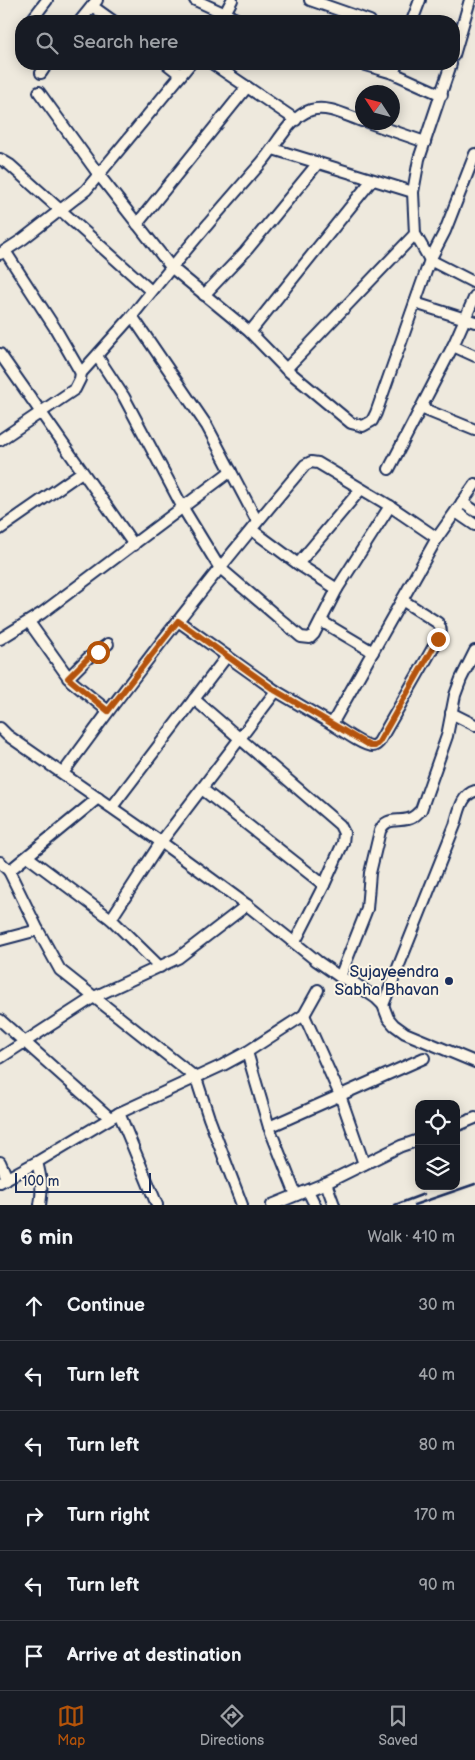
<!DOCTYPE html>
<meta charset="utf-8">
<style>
body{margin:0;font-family:"Balsamiq Sans",sans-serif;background:#242831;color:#f1f3f6}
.controls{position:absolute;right:15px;bottom:15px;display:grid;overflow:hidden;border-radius:10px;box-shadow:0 2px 12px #0003}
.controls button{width:45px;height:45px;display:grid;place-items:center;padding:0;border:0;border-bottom:1px solid #363941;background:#171b24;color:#f1f3f6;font:25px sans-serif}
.compass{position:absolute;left:355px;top:85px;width:45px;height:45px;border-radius:50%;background:#171b24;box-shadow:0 2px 12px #0003;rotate:306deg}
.scale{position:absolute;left:15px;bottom:12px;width:136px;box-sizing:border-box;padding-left:5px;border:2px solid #1b2f5e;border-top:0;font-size:14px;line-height:18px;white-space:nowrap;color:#1b2f5e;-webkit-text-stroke:4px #fcf5e5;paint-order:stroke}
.stop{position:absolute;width:15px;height:15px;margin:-11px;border:4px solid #b45309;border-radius:50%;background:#fff}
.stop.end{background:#b45309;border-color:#fff;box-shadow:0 1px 5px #0008}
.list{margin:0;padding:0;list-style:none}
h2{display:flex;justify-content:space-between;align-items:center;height:65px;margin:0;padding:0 20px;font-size:21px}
h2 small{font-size:16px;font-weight:400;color:#9ea1a6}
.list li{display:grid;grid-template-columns:32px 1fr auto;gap:15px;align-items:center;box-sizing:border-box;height:70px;padding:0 20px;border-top:1px solid #363941}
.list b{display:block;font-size:19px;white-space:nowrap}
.list em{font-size:16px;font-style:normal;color:#9ea1a6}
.icon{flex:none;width:28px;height:28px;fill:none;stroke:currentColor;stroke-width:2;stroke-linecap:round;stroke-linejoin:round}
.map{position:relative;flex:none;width:475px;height:1205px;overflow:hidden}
.search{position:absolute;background:#171b24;box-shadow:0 2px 12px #0003;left:15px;right:15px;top:15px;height:55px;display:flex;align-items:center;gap:12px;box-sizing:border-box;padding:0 18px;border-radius:20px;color:#9ea1a6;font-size:19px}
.sheet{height:485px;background:#171b24}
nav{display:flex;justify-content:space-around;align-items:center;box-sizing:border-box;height:70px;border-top:1px solid #363941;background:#171b24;font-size:14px;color:#9ea1a6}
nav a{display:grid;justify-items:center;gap:2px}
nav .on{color:#b45309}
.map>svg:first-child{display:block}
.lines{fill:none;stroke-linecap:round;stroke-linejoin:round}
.minor-casing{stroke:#1b2f5e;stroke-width:14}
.minor{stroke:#fcf5e5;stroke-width:10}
.rail{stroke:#1b2f5e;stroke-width:2.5}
.route{stroke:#b45309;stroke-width:6}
.poi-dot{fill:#1b2f5e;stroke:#fcf5e5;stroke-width:2}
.labels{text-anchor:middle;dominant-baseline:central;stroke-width:4;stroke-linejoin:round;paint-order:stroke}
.poi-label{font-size:16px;fill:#1b2f5e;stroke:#fcf5e5;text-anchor:end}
</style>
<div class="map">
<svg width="475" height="1205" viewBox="0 0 475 1205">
<rect width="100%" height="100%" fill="#eee9dd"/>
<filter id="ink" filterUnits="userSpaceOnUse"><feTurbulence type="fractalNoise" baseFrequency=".02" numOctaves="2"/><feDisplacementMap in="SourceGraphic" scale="10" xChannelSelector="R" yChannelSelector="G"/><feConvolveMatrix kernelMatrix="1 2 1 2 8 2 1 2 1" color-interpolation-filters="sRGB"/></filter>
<g filter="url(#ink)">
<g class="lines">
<g class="minor-casing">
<g id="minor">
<polyline points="195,0 241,21"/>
<polyline points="310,0 370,21"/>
<polyline points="92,6 113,21"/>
<polyline points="31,21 47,0"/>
<polyline points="80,21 97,0"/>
<polyline points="221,21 232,0"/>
<polyline points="412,21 420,0"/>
<polyline points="454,55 470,0"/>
<polyline points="167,64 181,75"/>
<polyline points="213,64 296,120"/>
<polyline points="362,64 393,73"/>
<polyline points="397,64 393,73 442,95"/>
<polyline points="451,64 419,159 413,192 415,234 430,260 475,283"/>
<polyline points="41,73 47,64"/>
<polyline points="39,92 99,175 171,267 250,332 286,369 351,423 363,426 372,421 376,413 430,260 445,231 475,154"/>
<polyline points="367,122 425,142"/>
<polyline points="273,149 413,192"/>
<polyline points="0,159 10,165 151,291"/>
<polyline points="137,224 247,87"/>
<polyline points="5,251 55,328 81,373"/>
<polyline points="0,254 23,239 86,190 190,64"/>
<polyline points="204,295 245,252 318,163"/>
<polyline points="415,303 475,322"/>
<polyline points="250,332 372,180"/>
<polyline points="453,346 475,356"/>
<polyline points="0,354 134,545"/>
<polyline points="97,356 124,397 183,508 219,567 301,637 310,638 314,634 337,589 390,506"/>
<polyline points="286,369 415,234"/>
<polyline points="421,408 475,430"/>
<polyline points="0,440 75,389 80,379 81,373 132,316"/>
<polyline points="389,469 453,346 475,296"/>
<polyline points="462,502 475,511"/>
<polyline points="456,512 475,525"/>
<path d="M 257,521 L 207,426 L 132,316 C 174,263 218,212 262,162 C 277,145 289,117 311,110 C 328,105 347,116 362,121"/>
<polyline points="0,529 82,472"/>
<polyline points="252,530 298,564 337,589"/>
<polyline points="298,564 361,489"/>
<polyline points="178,621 276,691"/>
<polyline points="321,621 373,652"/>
<polyline points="29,622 71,681 108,711"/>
<polyline points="0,639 42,613 231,471"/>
<polyline points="68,678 88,658 108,644"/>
<polyline points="194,699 340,825 344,833 343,843 324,885 295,942"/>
<polyline points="451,713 475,725"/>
<path d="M 332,724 C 340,729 363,746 372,746 C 375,746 376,745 379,742 L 438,639 C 442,633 442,629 438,623 L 402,600"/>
<polyline points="0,728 7,735 161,842 247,905 317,961 340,977 354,983 376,998 383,1005 388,1018 394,1025 405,1033 475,1062"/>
<path d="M 63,773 C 140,667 221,564 305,465 L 311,462 L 318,463 L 390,506 L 437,538"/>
<polyline points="202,789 324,885"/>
<polyline points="112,807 227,656"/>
<polyline points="28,857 111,919 160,967"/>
<polyline points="0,862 9,871 38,930"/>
<polyline points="9,871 98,798"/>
<polyline points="111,919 161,842 276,691 332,724 437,538 475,484"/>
<polyline points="0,940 38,930 60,970 196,1078 209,1118 242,1205"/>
<path d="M 340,977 L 367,909 L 370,873 L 380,831 C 386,817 396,822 408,819 C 414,818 417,814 421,810 L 447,736 L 455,695 L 461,679 L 475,651"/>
<path d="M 383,1005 L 455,825 C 459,813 461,795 475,791"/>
<polyline points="304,1015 340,1095 364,1164"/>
<polyline points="0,1020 110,1118"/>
<polyline points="247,1052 269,1127 296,1195"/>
<polyline points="0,1058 94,997 178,958 247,905"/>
<polyline points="119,1113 157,1205"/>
<polyline points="456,1126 475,1118"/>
<polyline points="269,1127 424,1058"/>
<polyline points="0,1162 7,1178"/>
<path d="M 37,1162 C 41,1178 43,1189 40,1205"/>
<polyline points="0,1182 37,1162 119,1113 223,1065 247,1052 304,1015 318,990"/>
<polyline points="326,1183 334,1205"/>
<polyline points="308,1191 315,1205"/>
<polyline points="272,1205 326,1183 401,1146 419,1140"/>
</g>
</g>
<use href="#minor" class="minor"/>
<g class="rail">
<polyline points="395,1205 424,1194"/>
<polyline points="414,1205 475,1184"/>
</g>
</g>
</g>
<g class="lines" filter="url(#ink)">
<polyline class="route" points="98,652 88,658 68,678 108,711 178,621 276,691 370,746 375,746 379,742 438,639"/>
</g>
<circle class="poi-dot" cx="449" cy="981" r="5"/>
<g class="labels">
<g class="poi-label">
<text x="439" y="972">Sujayeendra<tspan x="439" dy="18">Sabha Bhavan</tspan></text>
</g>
</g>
</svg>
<div class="controls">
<button><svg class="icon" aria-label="locate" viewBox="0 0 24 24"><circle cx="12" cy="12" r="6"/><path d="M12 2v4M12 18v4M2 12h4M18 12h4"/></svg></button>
<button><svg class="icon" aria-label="layers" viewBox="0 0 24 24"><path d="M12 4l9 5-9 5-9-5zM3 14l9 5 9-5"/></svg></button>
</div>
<svg class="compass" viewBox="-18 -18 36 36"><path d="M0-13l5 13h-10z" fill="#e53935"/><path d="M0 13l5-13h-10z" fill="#9ea1a6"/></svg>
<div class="scale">100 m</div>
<div class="stop" style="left:98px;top:652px"></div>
<div class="stop end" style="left:438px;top:639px"></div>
<div class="search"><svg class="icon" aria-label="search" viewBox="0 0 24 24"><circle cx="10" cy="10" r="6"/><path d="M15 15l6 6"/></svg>Search here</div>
</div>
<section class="sheet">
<h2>6 min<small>Walk · 410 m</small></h2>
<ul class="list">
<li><svg class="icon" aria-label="ahead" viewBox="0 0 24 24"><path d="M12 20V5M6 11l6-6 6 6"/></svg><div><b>Continue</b></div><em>30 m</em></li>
<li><svg class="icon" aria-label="left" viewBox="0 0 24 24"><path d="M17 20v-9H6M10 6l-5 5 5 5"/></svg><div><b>Turn left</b></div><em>40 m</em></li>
<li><svg class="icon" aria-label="left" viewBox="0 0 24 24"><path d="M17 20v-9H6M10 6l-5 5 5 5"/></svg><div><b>Turn left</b></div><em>80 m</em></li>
<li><svg class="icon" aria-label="right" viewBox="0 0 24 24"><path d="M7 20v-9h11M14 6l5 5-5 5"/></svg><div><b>Turn right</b></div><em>170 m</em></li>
<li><svg class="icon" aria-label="left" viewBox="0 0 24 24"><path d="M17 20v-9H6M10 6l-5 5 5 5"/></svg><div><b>Turn left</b></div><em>90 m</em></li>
<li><svg class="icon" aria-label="arrive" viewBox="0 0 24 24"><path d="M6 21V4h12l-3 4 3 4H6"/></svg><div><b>Arrive at destination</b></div></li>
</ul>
</section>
<nav>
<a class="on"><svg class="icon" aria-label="map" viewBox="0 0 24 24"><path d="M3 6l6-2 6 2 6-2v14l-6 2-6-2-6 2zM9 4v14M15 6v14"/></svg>Map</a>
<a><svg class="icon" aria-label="directions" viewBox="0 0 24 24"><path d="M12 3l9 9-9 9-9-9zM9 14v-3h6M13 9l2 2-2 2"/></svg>Directions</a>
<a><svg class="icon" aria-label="saved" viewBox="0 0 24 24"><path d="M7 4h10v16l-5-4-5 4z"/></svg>Saved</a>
</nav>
